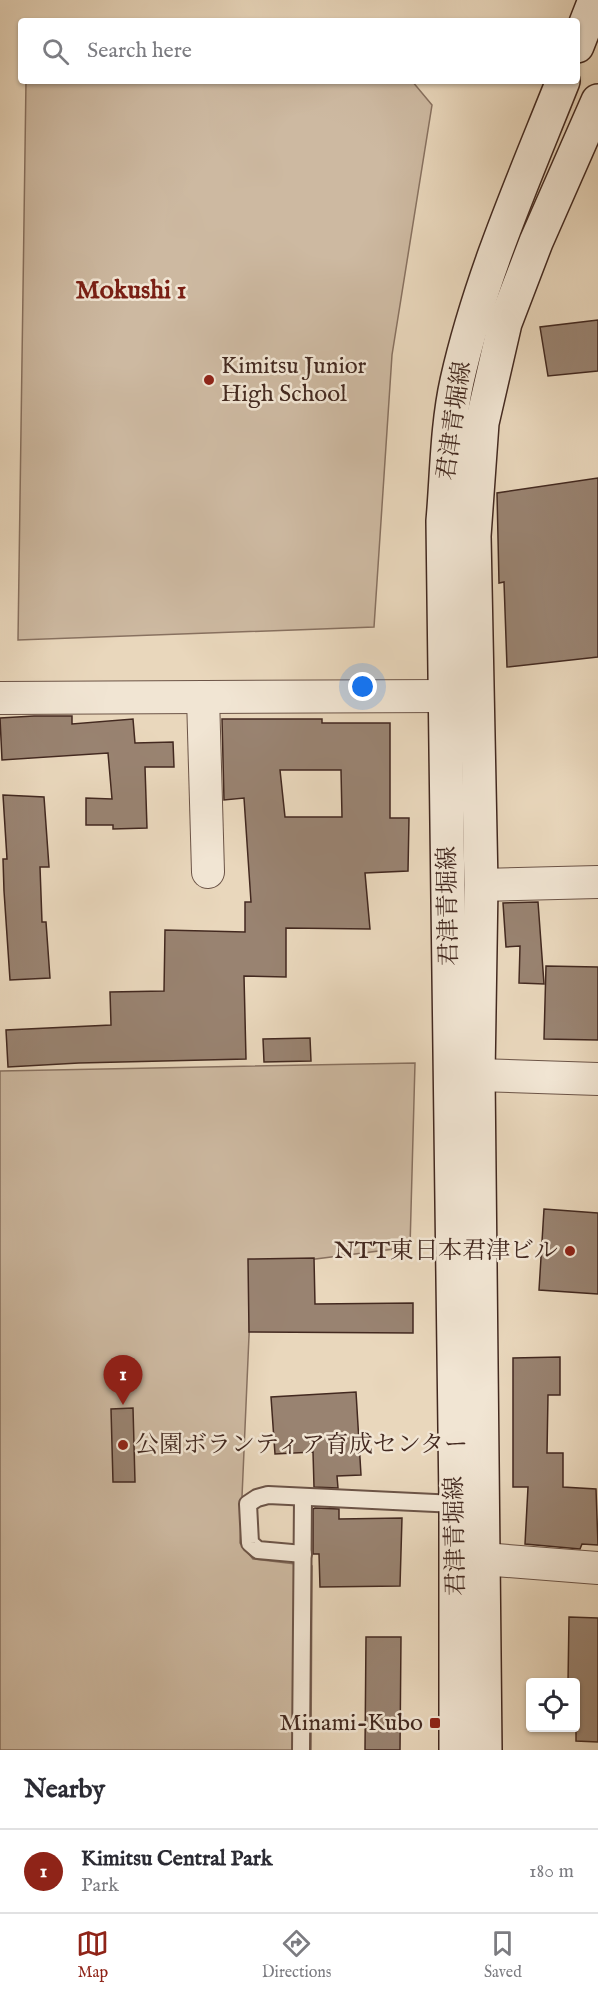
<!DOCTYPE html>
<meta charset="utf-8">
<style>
body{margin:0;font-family:"IM FELL English","Noto Serif JP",serif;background:#f7f7f7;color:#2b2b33}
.controls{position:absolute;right:18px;bottom:18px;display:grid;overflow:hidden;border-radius:6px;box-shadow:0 2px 4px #0004}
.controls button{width:54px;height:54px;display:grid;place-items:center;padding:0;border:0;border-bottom:2px solid #e1e1e2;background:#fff;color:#2b2b33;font:30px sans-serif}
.you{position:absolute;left:363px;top:687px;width:21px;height:21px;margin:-15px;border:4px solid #fff;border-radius:50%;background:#1a73e8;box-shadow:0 0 0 9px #1a73e833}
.badge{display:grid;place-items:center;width:39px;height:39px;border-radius:50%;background:#8f2418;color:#fff;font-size:20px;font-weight:700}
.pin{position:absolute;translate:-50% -50px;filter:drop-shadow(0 2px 3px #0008)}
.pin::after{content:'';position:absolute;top:32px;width:21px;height:18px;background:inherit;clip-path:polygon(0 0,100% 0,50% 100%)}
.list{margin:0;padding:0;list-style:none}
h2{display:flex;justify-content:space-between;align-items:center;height:78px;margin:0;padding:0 24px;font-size:26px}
h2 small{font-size:20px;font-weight:400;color:#7c7c81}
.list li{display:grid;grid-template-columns:39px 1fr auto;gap:18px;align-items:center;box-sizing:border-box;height:84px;padding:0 24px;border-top:2px solid #e1e1e2}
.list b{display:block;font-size:22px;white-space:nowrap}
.list p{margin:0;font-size:20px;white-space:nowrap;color:#7c7c81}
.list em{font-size:20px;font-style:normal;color:#7c7c81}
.icon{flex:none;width:33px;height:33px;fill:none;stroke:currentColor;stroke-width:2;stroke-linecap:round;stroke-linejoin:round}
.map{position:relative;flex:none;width:598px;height:1750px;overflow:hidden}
.search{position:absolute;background:#fff;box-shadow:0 2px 4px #0004;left:18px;right:18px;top:18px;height:66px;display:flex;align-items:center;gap:15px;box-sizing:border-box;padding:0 21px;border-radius:6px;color:#7c7c81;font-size:22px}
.sheet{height:162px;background:#fff}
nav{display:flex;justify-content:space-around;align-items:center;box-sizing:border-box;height:84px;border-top:2px solid #e1e1e2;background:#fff;font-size:16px;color:#7c7c81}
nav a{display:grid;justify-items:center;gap:3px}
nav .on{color:#8f2418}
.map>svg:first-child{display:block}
.green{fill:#cdb9a1;stroke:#887160;stroke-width:1.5}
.building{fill:#998371;stroke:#432920;stroke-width:1.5;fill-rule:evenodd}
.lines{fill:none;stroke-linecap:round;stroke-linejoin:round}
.service-casing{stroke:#6c5447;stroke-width:20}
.minor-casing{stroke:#6c5447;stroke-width:34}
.secondary-casing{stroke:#432920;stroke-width:36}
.service{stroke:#f1e5d3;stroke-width:16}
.minor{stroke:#f1e5d3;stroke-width:32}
.secondary{stroke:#f1e5d3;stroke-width:33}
.poi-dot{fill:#8f2418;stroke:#f1e5d3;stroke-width:2}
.labels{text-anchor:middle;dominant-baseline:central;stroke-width:5;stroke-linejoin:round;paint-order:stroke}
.poi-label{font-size:24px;fill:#432920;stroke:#f1e5d3;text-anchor:start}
.street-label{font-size:24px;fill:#432920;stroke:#f1e5d3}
.neighbourhood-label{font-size:26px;font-weight:bold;fill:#7a1f14;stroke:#f1e5d3}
</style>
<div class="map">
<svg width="598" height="1750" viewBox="0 0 598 1750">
<rect width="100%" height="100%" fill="#e9d7bc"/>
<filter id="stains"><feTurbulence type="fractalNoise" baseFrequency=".00333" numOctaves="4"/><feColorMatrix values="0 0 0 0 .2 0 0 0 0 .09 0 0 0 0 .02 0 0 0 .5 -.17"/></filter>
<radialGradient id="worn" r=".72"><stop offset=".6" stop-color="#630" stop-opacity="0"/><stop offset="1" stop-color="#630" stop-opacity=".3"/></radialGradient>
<g class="green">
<polygon points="26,81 412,81 432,105 392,355 374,627 18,640"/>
<polygon points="415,1063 410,1247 252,1267 240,1543 253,1559 312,1566 311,1750 0,1750 0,1071"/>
</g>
<g class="building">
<polygon points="598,320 598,371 548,376 540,327"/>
<polygon points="598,478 598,657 507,667 504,582 499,583 497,493"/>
<polygon points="34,716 72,716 72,724 133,719 135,743 173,742 174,767 145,767 147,828 113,829 113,825 86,825 86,798 112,799 108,753 2,760 0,718"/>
<path d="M 222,719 L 322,719 L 322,723 L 390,723 L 390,818 L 409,818 L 408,871 L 365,873 L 370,929 L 286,928 L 286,977 L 244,976 L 246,1059 L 79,1063 L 8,1067 L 6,1030 L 111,1025 L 110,992 L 164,991 L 165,930 L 245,932 L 245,902 L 251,902 L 244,798 L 224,800 ZM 280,770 L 341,770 L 342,817 L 285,817 Z"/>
<polygon points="3,795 44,797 49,867 40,867 42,922 46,922 50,978 10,980 4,891 3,859 7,859"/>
<polygon points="538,902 544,984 519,983 520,946 506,947 503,903"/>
<polygon points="546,966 598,967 598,1040 544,1039"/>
<polygon points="310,1038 311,1061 264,1062 263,1039"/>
<polygon points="544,1209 598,1213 598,1294 539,1290"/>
<polygon points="314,1258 315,1304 413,1303 413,1333 249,1332 248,1259"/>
<polygon points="560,1357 560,1395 548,1395 547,1453 563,1453 563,1487 596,1489 598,1545 582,1544 580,1549 525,1544 528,1487 513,1487 513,1358"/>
<polygon points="356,1392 361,1475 337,1476 338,1488 314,1487 313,1452 275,1454 271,1397"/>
<polygon points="133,1408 135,1482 113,1482 111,1409"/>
<polygon points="315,1508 339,1509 339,1519 402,1518 400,1586 320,1587 319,1554 313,1554 313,1509"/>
<polygon points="569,1617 598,1618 598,1742 576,1741 576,1683 568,1683"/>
<polygon points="366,1637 401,1637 400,1750 365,1750"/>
</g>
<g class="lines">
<g class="service-casing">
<g id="service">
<polyline points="303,1554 258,1550 250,1543 248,1504 257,1498 268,1495 456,1504"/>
<polyline points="301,1750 303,1498"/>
</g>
</g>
<g class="minor-casing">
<g id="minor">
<polyline points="203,697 208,872"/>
<polyline points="0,698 446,696"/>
<polyline points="481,885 598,882"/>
<polyline points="478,1075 598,1079"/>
<polyline points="483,1559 598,1568"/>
</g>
</g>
<g class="secondary-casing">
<g id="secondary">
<polyline points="577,46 595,0"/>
<path d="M 456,1750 L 456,1504 L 443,521 C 447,475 447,426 457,381 C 480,278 524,179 563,81"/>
<polyline points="485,1750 478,1075 481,885 474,536 482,423 505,323 536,242 598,101"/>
</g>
</g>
<use href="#service" class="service"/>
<use href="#minor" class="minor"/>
<use href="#secondary" class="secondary"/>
</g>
<g class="poi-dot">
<circle cx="209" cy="380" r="6"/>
<circle cx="570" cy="1251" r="6"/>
<circle cx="123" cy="1445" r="6"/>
<rect x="429" y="1717" width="12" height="12" rx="3"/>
</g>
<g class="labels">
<g class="poi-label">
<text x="221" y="366">Kimitsu Junior<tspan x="221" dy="28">High School</tspan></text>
<text x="558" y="1251" text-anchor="end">NTT東日本君津ビル</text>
<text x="135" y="1445">公園ボランティア育成センター</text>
<text x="423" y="1723" text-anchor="end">Minami-Kubo</text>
</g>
<g class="street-label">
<text transform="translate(455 421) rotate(-82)">君津青堀線</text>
<text transform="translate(449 906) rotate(-91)">君津青堀線</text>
<text transform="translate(456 1536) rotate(-91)">君津青堀線</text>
</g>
<g class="neighbourhood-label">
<text x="131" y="290">Mokushi 1</text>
</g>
</g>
<rect width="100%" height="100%" filter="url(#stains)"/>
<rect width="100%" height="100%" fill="url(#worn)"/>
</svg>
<div class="controls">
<button><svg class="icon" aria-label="locate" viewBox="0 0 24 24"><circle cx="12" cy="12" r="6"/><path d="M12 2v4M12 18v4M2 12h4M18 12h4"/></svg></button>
</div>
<div class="you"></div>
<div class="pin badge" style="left:123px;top:1405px">1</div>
<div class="search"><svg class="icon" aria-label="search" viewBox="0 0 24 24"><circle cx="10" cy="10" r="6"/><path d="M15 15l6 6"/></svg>Search here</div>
</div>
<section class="sheet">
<h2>Nearby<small></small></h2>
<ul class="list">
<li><span class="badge">1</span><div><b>Kimitsu Central Park</b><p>Park</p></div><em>180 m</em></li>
</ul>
</section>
<nav>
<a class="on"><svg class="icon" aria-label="map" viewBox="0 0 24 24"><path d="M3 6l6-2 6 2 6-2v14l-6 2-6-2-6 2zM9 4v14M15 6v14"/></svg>Map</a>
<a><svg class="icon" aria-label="directions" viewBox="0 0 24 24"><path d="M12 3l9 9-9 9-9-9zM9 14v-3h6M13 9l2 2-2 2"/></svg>Directions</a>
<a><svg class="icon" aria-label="saved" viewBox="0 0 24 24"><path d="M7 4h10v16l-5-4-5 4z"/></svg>Saved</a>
</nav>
